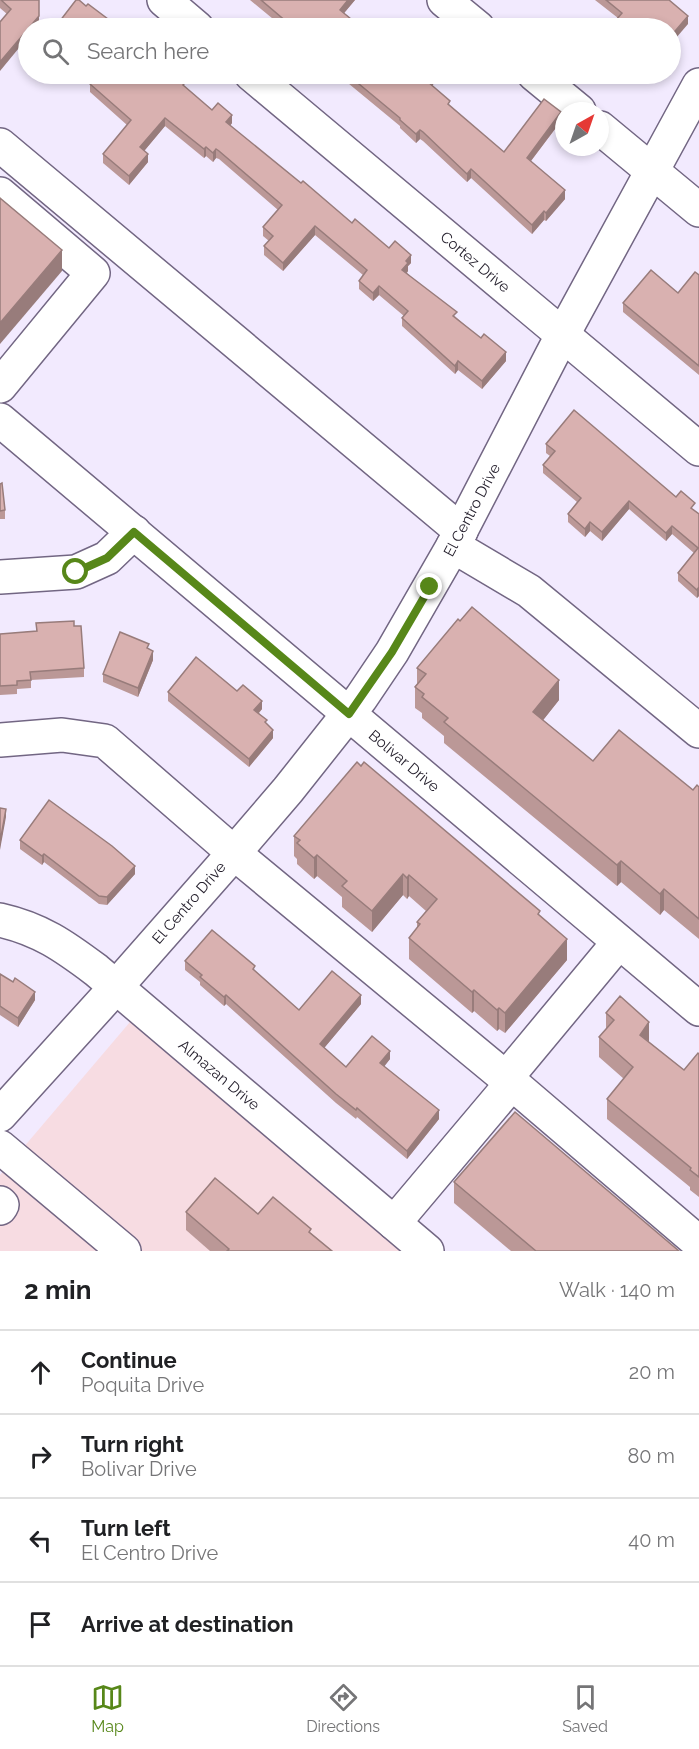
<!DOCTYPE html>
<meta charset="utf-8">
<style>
body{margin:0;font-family:Raleway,sans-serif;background:#f2f2f2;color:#202124}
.compass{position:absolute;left:555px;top:102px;width:54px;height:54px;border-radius:50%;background:#fff;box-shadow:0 3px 9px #0003;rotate:40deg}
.stop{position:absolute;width:18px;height:18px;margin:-14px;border:4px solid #578719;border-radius:50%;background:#fff}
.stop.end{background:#578719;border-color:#fff;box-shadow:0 2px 6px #0008}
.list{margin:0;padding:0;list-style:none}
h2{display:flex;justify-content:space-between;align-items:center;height:78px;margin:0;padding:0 24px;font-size:26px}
h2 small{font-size:20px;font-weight:400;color:#757577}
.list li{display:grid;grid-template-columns:39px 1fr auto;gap:18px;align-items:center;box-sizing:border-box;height:84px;padding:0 24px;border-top:2px solid #e0e0e0}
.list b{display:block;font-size:22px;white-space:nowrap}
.list p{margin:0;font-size:20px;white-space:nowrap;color:#757577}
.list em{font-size:20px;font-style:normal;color:#757577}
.icon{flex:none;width:33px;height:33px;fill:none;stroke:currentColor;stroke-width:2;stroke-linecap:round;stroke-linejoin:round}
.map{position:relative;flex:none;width:699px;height:1251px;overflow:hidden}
.search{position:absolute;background:#fff;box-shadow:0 3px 9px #0003;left:18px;right:18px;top:18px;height:66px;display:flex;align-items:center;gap:15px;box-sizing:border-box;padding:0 21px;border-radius:33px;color:#757577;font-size:22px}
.sheet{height:414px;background:#fff}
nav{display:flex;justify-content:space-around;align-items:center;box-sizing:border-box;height:84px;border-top:2px solid #e0e0e0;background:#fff;font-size:16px;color:#757577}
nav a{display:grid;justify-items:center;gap:3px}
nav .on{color:#578719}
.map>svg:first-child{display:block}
.commercial{fill:#f7dce2}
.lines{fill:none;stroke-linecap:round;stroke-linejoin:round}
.minor-casing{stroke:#726683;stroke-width:36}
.minor{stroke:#fff;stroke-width:33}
.wall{fill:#bb9897}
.shaded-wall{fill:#987c7b}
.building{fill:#d9b1b0;stroke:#987c7b;stroke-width:1.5}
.route{stroke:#578719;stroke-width:8}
.labels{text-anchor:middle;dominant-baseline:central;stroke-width:4.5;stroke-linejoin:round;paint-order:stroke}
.street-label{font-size:15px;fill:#26212e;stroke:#fff}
</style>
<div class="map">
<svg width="699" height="1251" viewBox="0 0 699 1251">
<rect width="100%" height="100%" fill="#f2eafe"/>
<polygon class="commercial" points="130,1022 401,1251 0,1251 0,1175"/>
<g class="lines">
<g class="minor-casing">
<g id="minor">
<polyline points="164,0 197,28"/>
<polyline points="444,0 478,28"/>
<polyline points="251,74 699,449"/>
<polyline points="534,74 579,111"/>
<polyline points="600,128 699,210"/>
<polyline points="0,145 461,531"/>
<polyline points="0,194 93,273 0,386"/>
<polyline points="0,420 699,1009"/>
<polyline points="453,546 529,591 699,731"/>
<polyline points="0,577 76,572 107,558 134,532"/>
<polyline points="0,740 62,735 105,741 234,853 506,1078 699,1243"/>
<path d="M 0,920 C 40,929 64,946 96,970 L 427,1251"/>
<polyline points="506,1078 619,942"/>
<polyline points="0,1115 116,987 234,853 288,790 361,698 392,652 453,546 555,349 699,85"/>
<polyline points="0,1147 124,1251"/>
<polyline points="0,1203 2,1205 0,1208"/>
<polyline points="394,1223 512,1083"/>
</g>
</g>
<use href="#minor" class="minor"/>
</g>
<g class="wall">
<polygon points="0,0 39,0 39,24 7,14 0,8"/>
<polygon points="250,0 355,0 344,13 362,28 284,28"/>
<polygon points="595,0 659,0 688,24 670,28 609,28 618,18"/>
<polygon points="337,74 438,74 438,78 432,86 450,106 504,152 561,121 531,161 565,199 546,221 544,220 532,234 471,178 467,182 423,141 420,139 416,143 400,128 400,126"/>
<polygon points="90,84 185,87 212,110 232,123 230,126 301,183 352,223 411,263 408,266 408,271 407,273 457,318 506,361 482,389 458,370 455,374 402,326 402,318 404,316 379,295 373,301 359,289 359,281 363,275 315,235 283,271 264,255 264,246 269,241 263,236 263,227 278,210 219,159 216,158 213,162 206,156 204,158 165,126 144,151 148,162 129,185 103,163 103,154 127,125 90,92"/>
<polygon points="699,275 699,375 623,312 623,303 678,293"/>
<polygon points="546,444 676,497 699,514 699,596 697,598 678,581 678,573 694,553 672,534 666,541 629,509 602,541 590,531 585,537 568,522 568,514 577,502 543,473 543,465 550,456 546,453"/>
<polygon points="0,484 5,510 5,519 0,519"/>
<polygon points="36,623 74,626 84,668 84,677 31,680 31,688 17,689 17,694 0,695 0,634 36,631"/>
<polygon points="149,649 153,660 138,697 103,682 103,674"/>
<polygon points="417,668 559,700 543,720 593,761 693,790 699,787 699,939 664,910 660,915 621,882 617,886 444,743 444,736 422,718 422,713 415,708 415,687 417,684"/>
<polygon points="237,691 262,709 259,713 273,738 249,767 168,701 168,692"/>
<polygon points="294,836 540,916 567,960 505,1033 499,1029 497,1031 474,1011 472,1013 409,959 409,938 417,928 417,922 426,911 409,896 407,899 403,895 372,932 342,907 342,897 317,876 314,879 297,864 297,859 294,856"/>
<polygon points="20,840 135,874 107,905 99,904 44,862 42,865 20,849"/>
<polygon points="185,961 255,971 299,1010 361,1004 324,1048 346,1067 390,1059 384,1066 439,1119 407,1159 357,1117 356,1119 336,1103 226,1004 224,1006 200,985 200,982 185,970"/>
<polygon points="0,974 35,1000 18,1027 0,1015"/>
<polygon points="606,1013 649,1042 684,1070 699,1054 699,1197 690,1190 690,1187 607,1119 607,1099 624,1079 599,1057 599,1037 606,1029"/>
<polygon points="454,1182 679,1251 511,1251 454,1203"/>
<polygon points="186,1212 258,1214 311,1233 332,1251 210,1251 186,1230"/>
</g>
<g class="shaded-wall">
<polygon points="348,0 355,0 340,18 340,10"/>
<polygon points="39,16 39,24 36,28 29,28"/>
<polygon points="688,16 688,24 670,45 670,37"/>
<polygon points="28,29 28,37 0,71 0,62"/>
<polygon points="435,74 438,74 438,78 428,91 428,82"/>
<polygon points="561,112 561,121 527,166 527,158"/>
<polygon points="232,115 232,123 226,131 226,122"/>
<polygon points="165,118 165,126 140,156 140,147"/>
<polygon points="420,130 420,139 416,143 416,134"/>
<polygon points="206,147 206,156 204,158 204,149"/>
<polygon points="216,149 216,158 213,162 213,153"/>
<polygon points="148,154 148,162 129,185 129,176"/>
<polygon points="471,169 471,178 467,182 467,174"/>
<polygon points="565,190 565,199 546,221 546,213"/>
<polygon points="544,211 544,220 532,234 532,225"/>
<polygon points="315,226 315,235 283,271 283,263"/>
<polygon points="62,250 62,271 0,344 0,323"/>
<polygon points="411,255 411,263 408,266 408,271 402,278 402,270 406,261"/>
<polygon points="379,286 379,295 373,301 373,293"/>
<polygon points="506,352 506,361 482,389 482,381"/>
<polygon points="458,361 458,370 455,374 455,366"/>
<polygon points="629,501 629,509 602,541 602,532"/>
<polygon points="590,522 590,531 585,537 585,529"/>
<polygon points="672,526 672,534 666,541 666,533"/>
<polygon points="699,587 699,596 697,598 697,590"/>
<polygon points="153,651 153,660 138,697 138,688"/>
<polygon points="559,680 559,700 533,733 533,712"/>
<polygon points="262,701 262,709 254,718 254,710"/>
<polygon points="273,730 273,738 249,767 249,759"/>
<polygon points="6,809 6,817 0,850 0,842"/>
<polygon points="44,854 44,862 42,865 42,856"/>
<polygon points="317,855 317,876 314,879 314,858"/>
<polygon points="621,861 621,882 617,886 617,865"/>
<polygon points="135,866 135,874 107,905 107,897"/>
<polygon points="403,874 403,895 372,932 372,911"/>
<polygon points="409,875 409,896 407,899 407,878"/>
<polygon points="664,889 664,910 660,915 660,894"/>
<polygon points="567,939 567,960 505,1033 505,1013"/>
<polygon points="474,990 474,1011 472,1013 472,992"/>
<polygon points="35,992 35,1000 18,1027 18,1018"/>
<polygon points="226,995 226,1004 224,1006 224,997"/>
<polygon points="361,995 361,1004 320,1053 320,1044"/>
<polygon points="499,1008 499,1029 497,1031 497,1010"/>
<polygon points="649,1022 649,1042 640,1035"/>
<polygon points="390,1051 390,1059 380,1072 380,1063"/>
<polygon points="439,1110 439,1119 407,1159 407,1151"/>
</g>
<g class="building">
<polygon points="1,0 39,0 39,16 0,62 0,22 11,9"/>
<polygon points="76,0 79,0 86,6 88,4 112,22 111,23 117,28 59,28 56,26"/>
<polygon points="261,0 348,0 340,10 362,28 294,28"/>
<polygon points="606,0 669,0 688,16 670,37 670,28 636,28 633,26 631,28 609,28 622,13"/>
<polygon points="379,20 390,28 372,28"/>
<polygon points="98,74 171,74 185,83 183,85 212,110 218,103 232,115 226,122 301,183 303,181 352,223 355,219 389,248 395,241 411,255 406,261 408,263 402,270 457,312 453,316 481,338 484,334 506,352 482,381 458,361 455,366 402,318 408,311 379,286 373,293 359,281 367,270 315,226 283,263 264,246 273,236 263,227 282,205 219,151 216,149 213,153 206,147 204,149 165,118 140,147 148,154 129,176 103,154 131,120 90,84"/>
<polygon points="347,74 435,74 428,82 450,101 448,104 504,152 544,99 561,112 527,158 565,190 546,213 544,211 532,225 471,169 467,174 423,132 420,130 416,134 400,120 400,118"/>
<polygon points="0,198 62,250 0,323"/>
<polygon points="651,270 678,293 695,272 699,275 699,366 623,303"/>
<polygon points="574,410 676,497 681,491 695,503 691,508 699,514 699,587 697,590 678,573 698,548 672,526 666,533 629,501 602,532 590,522 585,529 568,514 581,498 543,465 555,451 546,444"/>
<polygon points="2,483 5,510 0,511 0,484"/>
<polygon points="472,607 559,680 533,712 593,761 619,730 693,790 697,785 699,787 699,919 664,889 660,894 621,861 617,865 444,722 448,718 422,697 424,694 415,687 426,674 417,668 458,619 460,621"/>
<polygon points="74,621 74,626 81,626 84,668 30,672 31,680 17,681 17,685 0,686 0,634 37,631 36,623"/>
<polygon points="120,632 149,644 147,648 153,651 138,688 103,674"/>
<polygon points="196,657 237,691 243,685 262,701 254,710 267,720 265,722 273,730 249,759 168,692"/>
<polygon points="357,762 361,766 364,762 540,911 538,914 567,939 505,1013 499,1008 497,1010 474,990 472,992 409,938 420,924 417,922 437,899 409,875 407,878 403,874 372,911 342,886 347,881 317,855 314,858 297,843 300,840 294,836"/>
<polygon points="49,800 112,846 135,866 107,897 99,896 44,854 42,856 20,840"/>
<polygon points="0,808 6,809 0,842"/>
<polygon points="212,930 255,966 253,969 299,1010 332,971 361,995 320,1044 346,1067 372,1036 390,1051 380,1063 439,1110 407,1151 357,1108 356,1110 336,1094 226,995 224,997 200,977 202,975 185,961"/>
<polygon points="0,974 13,982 15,978 35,992 18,1018 0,1006"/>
<polygon points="620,996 649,1022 640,1035 684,1070 698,1053 699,1054 699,1177 690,1170 691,1168 607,1099 633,1067 599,1037 614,1020 606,1013"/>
<polygon points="515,1112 679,1251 536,1251 454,1182"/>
<polygon points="215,1178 258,1214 273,1197 311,1229 309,1232 332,1251 227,1251 229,1249 186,1212"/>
</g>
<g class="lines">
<polyline class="route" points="76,572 107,558 134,532 349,714 392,652 430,587"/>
</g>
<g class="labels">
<g class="street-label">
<text transform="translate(475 262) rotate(40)">Cortez Drive</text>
<text transform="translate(472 510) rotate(-62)">El Centro Drive</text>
<text transform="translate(404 761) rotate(40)">Bolivar Drive</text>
<text transform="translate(189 903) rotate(-49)">El Centro Drive</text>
<text transform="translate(219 1075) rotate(40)">Almazan Drive</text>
</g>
</g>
</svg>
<svg class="compass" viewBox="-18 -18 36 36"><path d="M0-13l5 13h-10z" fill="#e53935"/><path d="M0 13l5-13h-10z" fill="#757577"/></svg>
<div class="stop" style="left:76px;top:572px"></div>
<div class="stop end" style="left:430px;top:587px"></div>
<div class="search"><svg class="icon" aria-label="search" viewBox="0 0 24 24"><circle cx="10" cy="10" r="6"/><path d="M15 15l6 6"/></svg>Search here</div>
</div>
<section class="sheet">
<h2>2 min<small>Walk · 140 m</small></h2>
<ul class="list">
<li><svg class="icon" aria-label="ahead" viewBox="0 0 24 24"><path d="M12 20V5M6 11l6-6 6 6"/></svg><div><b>Continue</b><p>Poquita Drive</p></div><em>20 m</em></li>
<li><svg class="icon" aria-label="right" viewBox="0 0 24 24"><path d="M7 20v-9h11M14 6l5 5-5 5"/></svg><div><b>Turn right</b><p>Bolivar Drive</p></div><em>80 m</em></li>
<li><svg class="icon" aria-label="left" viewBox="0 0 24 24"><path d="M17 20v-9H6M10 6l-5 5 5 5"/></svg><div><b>Turn left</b><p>El Centro Drive</p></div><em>40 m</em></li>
<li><svg class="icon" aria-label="arrive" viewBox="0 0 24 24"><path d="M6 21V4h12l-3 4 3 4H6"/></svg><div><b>Arrive at destination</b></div></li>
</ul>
</section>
<nav>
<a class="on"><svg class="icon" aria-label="map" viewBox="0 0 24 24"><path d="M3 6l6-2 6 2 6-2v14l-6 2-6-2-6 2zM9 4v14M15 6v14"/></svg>Map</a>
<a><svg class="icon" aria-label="directions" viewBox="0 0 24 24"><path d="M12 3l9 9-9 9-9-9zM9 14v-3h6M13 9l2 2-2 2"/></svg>Directions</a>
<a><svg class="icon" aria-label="saved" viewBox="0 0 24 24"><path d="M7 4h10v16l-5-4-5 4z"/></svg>Saved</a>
</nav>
